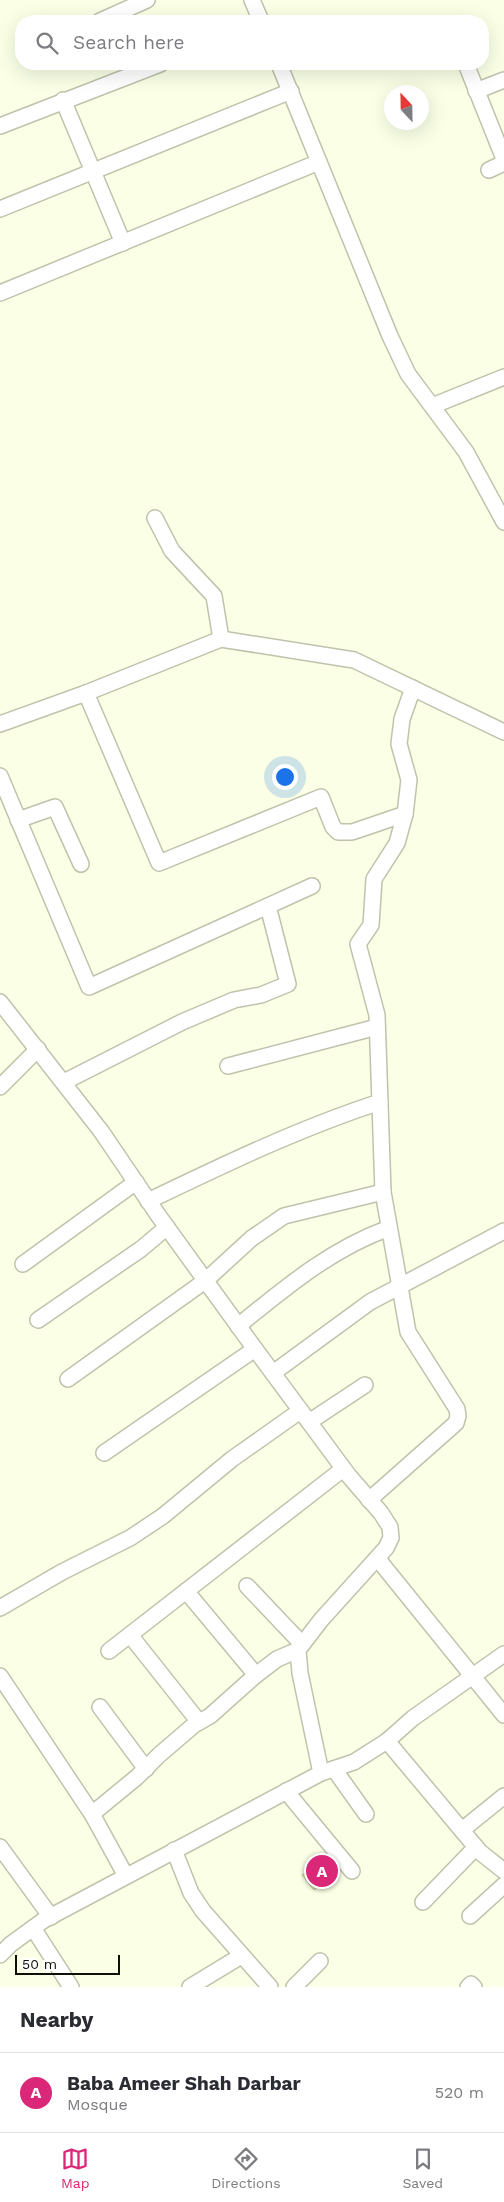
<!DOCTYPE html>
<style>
body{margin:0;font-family:"Work Sans",sans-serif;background:#f2f2f3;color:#2b2b33}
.compass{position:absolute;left:384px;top:85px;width:45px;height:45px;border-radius:50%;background:#fff;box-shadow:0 5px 20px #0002;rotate:338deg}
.scale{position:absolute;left:15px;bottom:12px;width:105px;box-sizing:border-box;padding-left:5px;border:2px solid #0e1008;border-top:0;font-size:14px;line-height:18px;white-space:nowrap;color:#0e1008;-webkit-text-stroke:4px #fff;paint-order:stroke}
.you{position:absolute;left:284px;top:776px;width:18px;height:18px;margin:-12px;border:4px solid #fff;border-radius:50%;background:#1a73e8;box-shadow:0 0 0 8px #1a73e833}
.badge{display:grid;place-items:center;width:32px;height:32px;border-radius:50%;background:#db2777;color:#fff;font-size:16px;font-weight:700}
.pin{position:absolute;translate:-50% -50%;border:2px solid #fff;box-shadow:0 1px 5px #0006}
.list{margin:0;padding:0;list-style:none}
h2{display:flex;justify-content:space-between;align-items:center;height:65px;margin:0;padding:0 20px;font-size:21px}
h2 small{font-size:16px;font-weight:400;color:#7c7c81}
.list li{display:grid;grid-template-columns:32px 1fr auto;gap:15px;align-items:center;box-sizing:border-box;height:80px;padding:0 20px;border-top:1px solid #e1e1e2}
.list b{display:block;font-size:19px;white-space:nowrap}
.list p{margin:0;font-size:16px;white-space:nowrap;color:#7c7c81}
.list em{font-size:16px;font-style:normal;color:#7c7c81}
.icon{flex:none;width:28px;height:28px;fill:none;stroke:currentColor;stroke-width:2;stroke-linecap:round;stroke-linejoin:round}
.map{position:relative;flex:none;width:504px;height:1987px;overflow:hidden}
.search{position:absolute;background:#fff;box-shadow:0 5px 20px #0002;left:15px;right:15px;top:15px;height:55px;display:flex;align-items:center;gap:12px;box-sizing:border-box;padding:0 18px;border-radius:20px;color:#7c7c81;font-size:19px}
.sheet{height:145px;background:#fff}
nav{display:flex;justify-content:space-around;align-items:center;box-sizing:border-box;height:70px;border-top:1px solid #e1e1e2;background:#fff;font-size:14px;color:#7c7c81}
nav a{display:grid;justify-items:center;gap:2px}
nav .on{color:#db2777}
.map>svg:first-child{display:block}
.building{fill:#e1ee92;stroke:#c2c6af}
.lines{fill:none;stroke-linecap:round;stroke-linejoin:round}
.minor-casing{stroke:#bfc3ac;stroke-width:18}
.minor{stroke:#fff;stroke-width:15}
</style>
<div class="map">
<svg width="504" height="1987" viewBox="0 0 504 1987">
<rect width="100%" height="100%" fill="#faffe6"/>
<polygon class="building" points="327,1855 339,1870 314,1890 302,1875"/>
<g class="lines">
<g class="minor-casing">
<g id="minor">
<polyline points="252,0 261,21"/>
<polyline points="100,21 147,0"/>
<polyline points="279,64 390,336 408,374 466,452 504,522"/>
<polyline points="466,64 504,159"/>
<polyline points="476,91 504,80"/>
<polyline points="63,100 123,243"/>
<polyline points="0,126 160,64"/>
<polyline points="489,170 504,163"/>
<polyline points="0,209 291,91"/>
<polyline points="0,293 319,162"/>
<polyline points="432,406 504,377"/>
<polyline points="155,518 172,551 214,596 221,639"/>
<polyline points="86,693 159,863 321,797 333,827 338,832 352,832 405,814"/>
<polyline points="0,724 86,693 221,639 354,660 504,732"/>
<polyline points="0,776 89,987 312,886"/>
<polyline points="18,820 55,807 81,864"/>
<polyline points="0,1002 101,1131 158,1215 255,1349 349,1476 381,1513 390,1527 391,1538 386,1548 321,1620 298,1650 300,1673 321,1773 44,1920 11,1944 0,1955"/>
<polyline points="228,1066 377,1027"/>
<polyline points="64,1082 182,1022 234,1000 261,995 288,984 268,906"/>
<polyline points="0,1087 38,1049"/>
<path d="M 148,1201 C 225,1164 300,1128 380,1102"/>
<polyline points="23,1264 136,1182"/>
<polyline points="38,1320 141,1249 167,1227"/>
<path d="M 238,1326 C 286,1287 331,1249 389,1228"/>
<polyline points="273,1373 370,1302 504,1231"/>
<polyline points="68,1379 205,1281 252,1238 284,1216 383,1192"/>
<polyline points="309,1422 365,1385"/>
<polyline points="104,1453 255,1349"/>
<polyline points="369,1500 456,1423 458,1416 457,1409 408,1332 383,1192 377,1015 358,944 371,925 374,879 397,843 405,814 409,780 399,744 402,719 413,688"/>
<polyline points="377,1558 504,1715"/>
<polyline points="247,1586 302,1644"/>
<polyline points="186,1591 256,1675"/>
<polyline points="0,1608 62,1572 130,1538 163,1516 232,1459 300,1411"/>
<polyline points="130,1635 199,1722"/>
<polyline points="109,1651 343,1469"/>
<polyline points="0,1676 92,1814 126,1876"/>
<polyline points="100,1707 146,1769"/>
<polyline points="387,1741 480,1852 504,1871"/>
<polyline points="334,1769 366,1814"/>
<polyline points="321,1773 354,1762 387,1741 413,1718 504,1654"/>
<polyline points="286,1791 352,1871"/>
<polyline points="92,1814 137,1777 159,1755 194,1725 210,1716 256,1675 277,1659 298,1650"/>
<polyline points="462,1830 504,1796"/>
<polyline points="0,1847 51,1917"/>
<polyline points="174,1850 191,1893 203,1911 270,1987"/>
<polyline points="423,1902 476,1847"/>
<polyline points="470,1916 504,1885"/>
<polyline points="33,1928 71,1987"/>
<polyline points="190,1987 241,1956"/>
<polyline points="294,1987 320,1961"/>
<polyline points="468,1987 471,1984 474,1987"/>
</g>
</g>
<use href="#minor" class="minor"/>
</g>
</svg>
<svg class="compass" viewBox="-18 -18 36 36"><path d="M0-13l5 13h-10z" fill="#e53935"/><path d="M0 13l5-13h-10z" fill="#7c7c81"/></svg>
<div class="scale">50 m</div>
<div class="you"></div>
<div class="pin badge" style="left:322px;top:1871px">A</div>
<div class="search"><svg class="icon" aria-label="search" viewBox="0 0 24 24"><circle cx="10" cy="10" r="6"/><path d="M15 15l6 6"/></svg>Search here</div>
</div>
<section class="sheet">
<h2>Nearby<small></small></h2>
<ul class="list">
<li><span class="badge">A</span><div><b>Baba Ameer Shah Darbar</b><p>Mosque</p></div><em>520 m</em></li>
</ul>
</section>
<nav>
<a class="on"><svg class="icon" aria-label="map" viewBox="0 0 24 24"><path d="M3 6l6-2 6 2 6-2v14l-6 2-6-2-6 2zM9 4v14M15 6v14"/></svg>Map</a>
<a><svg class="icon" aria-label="directions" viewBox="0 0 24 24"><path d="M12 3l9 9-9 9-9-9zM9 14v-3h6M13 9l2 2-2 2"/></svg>Directions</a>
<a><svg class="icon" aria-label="saved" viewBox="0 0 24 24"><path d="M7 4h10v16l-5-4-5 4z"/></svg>Saved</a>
</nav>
